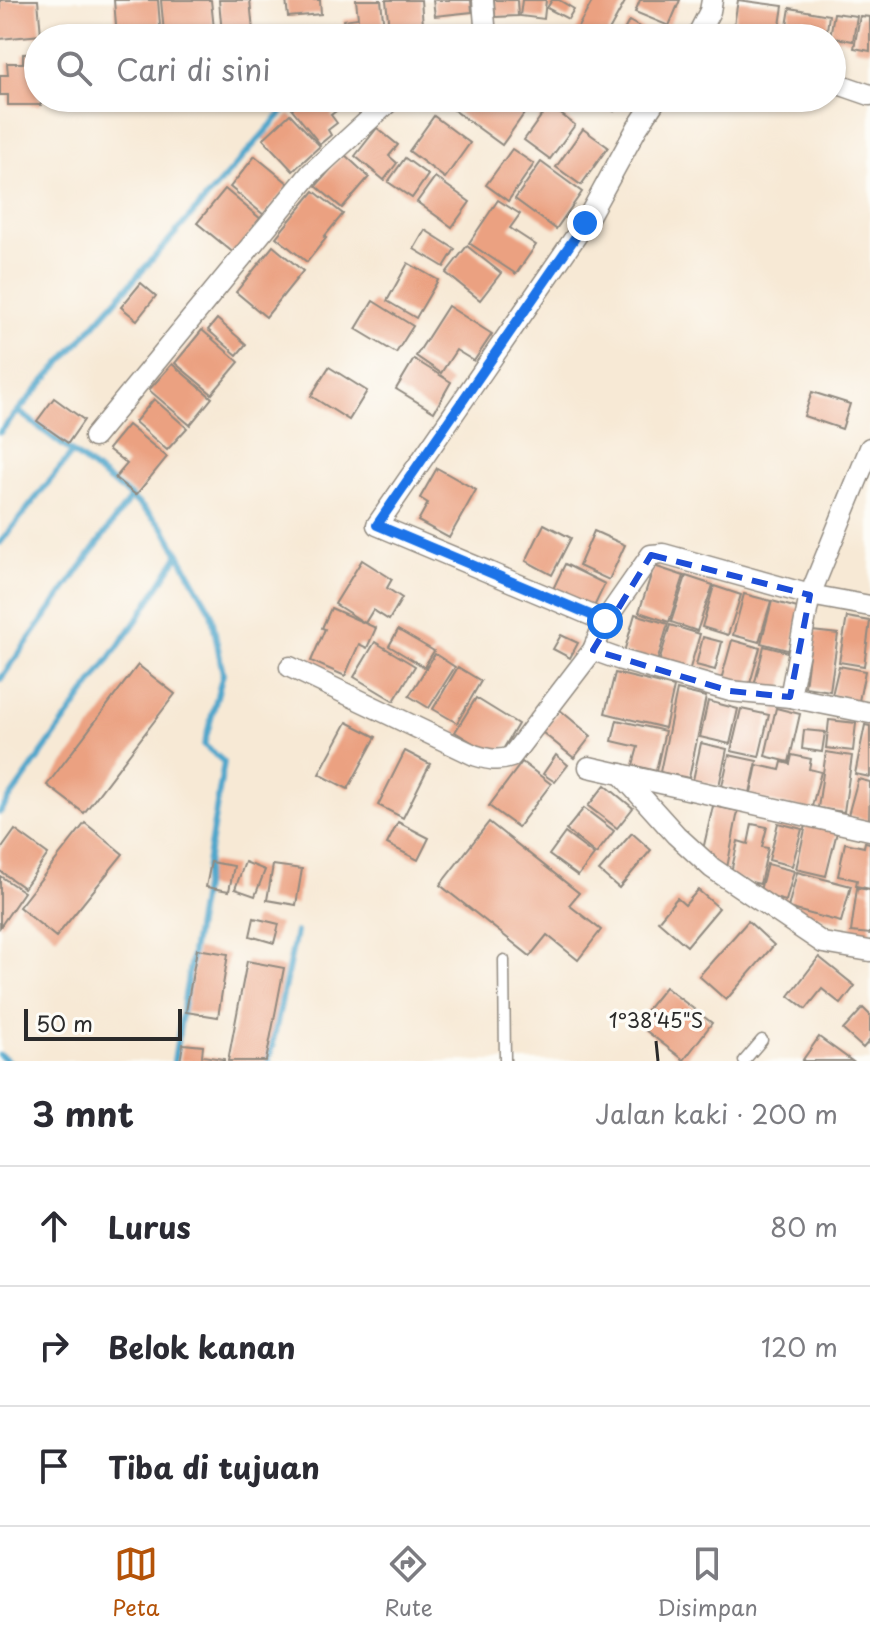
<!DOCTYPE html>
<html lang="id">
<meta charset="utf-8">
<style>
body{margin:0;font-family:"Playpen Sans",sans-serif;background:#f2f2f3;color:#2b2b33}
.scale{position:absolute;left:24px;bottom:20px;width:158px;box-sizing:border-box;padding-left:8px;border:4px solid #2b2b2b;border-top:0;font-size:22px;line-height:28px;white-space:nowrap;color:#2b2b2b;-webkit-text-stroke:6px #fdfcf7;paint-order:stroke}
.stop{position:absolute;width:24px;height:24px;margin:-18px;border:6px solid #1a73e8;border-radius:50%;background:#fff}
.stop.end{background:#1a73e8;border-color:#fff;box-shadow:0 2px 8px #0008}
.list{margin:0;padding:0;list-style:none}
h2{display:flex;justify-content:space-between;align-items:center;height:104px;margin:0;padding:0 32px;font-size:34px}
h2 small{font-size:26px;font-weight:400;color:#7c7c81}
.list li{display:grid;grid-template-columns:52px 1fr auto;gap:24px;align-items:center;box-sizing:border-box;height:120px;padding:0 32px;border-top:2px solid #e1e1e2}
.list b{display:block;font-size:30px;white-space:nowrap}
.list em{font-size:26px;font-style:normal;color:#7c7c81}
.icon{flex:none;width:44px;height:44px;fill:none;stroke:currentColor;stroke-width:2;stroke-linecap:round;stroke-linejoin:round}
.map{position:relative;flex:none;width:870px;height:1061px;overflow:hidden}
.search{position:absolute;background:#fff;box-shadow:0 2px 6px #0004;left:24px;right:24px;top:24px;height:88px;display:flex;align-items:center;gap:20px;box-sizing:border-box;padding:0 28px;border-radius:44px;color:#7c7c81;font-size:30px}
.sheet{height:464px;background:#fff}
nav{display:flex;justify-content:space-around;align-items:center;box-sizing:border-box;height:112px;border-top:2px solid #e1e1e2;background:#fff;font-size:22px;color:#7c7c81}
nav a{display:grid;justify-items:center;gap:4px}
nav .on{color:#b45309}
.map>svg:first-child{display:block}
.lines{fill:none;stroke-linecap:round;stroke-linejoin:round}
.stream{stroke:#4fa6cb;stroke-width:6}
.building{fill:#eba181}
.service-casing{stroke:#918a80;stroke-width:13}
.minor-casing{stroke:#918a80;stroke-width:23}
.service{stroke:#fff;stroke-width:10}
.minor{stroke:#fff;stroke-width:20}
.route{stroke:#1a73e8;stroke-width:10}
.marked{fill:none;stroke:#1d4ed8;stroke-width:6;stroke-dasharray:16 10;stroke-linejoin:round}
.ticks{fill:none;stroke:#2b2b2b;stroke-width:3}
.ticks-label{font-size:20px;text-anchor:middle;fill:#2b2b2b;stroke:#fdfcf7;stroke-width:7;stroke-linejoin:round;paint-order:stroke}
</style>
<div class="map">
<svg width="870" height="1061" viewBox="0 0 870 1061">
<rect width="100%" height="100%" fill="#fdfcf7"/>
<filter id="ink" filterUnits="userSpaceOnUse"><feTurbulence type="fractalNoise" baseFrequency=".0125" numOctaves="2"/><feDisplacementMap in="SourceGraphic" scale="16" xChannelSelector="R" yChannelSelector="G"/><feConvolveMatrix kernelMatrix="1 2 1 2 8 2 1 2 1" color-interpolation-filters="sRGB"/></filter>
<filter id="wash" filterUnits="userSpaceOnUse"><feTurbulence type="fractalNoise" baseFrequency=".006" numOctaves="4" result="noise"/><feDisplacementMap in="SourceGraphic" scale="32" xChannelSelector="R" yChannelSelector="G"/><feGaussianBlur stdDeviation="1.8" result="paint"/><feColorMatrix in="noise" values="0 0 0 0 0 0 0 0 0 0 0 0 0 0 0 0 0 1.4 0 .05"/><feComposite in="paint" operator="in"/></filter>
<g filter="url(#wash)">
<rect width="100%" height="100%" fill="#f7e9d5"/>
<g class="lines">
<g class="stream">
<polyline points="18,411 295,98"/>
<polyline points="0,432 18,411 131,497 164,528 211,612 223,674 204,745 224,762 174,1061"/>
<polyline points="0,543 72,453"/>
<polyline points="0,680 131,497"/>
<polyline points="0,812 139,617 179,554"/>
<polyline points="0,1055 9,1061"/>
<polyline points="269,1061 296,932"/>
</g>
</g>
<g id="blocks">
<g class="building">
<polygon points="0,0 38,0 41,35 0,39"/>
<polygon points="114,0 158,0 161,38 117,38"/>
<polygon points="161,0 211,0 214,29 164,33"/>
<polygon points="219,0 250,0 253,31 222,34"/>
<polygon points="286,0 320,0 321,14 288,17"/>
<polygon points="356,0 381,0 385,38 345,38 343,20 358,18"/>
<polygon points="386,0 421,0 424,38 390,38"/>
<polygon points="433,0 471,0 472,12 435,16"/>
<polygon points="494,0 517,0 518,16 495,17"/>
<polygon points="522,0 546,0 544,19 520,16"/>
<polygon points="552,0 559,0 574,9 568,19 547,8"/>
<polygon points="593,0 626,0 605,38 577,38 573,36"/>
<polygon points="640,0 680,0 669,26 635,12"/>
<polygon points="738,0 783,6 778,38 733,31"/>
<polygon points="790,8 829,15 826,38 785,38"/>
<polygon points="834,13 857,16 853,41 830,37"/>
<polygon points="860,16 870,17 870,51 854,48"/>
<polygon points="629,21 659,38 620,38"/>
<polygon points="38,53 38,98 41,98 41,105 8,105 8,95 0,95 0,75 8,75 7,63 23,63 23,54"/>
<polygon points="306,98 326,98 336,111 331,115 337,123 328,130 331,135 320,144 292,109"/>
<polygon points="452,98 508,98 526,111 502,145 447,105"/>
<polygon points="595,98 623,98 614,111"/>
<polygon points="549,105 575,125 550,159 524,140"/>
<polygon points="290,114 320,146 293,171 263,139"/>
<polygon points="434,116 470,143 445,178 409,151"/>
<polygon points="377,128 398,145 389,156 397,163 384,180 355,156"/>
<polygon points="583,129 608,147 581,185 556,167"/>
<polygon points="512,149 534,164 508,201 486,185"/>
<polygon points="344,154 369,177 342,208 316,186"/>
<polygon points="255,156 289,184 264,215 230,187"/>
<polygon points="405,158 428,175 412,198 388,182"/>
<polygon points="541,162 582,192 556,229 515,199"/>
<polygon points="435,177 470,202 452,227 417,202"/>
<polygon points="225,189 262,220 235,254 197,223"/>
<polygon points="314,191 343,214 324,237 326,238 307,262 276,237"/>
<polygon points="498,200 520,214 510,228 536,245 516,274 469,243"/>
<polygon points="425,230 455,249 444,267 414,249"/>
<polygon points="273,246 303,271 266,317 236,292"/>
<polygon points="467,246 501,273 480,300 446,273"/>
<polygon points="408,263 438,280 416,318 387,301"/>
<polygon points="141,283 156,296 137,320 121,307"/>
<polygon points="373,301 413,326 396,353 356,329"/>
<polygon points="448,306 492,334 474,361 456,350 441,373 416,356"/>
<polygon points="217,319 246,344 237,355 208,330"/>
<polygon points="202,330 239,362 212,394 175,363"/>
<polygon points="414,359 451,382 434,412 396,389"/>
<polygon points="172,364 212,398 190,425 149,390"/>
<polygon points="329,367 367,391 349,420 311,396"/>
<polygon points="812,392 850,404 842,429 804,416"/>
<polygon points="54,398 84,420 68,443 37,421"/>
<polygon points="154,399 187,428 167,450 135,422"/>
<polygon points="128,425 167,457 136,495 115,478 127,464 108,449"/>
<polygon points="437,468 476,490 449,538 418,521 428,503 420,498"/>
<polygon points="544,524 571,538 552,575 526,561"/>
<polygon points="594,531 625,545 609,580 579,566"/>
<polygon points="362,560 392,579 387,588 402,598 389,620 373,610 365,623 335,604"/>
<polygon points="565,564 605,584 592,611 552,591"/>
<polygon points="654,566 684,576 669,622 639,612"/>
<polygon points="686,576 713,585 697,631 671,622"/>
<polygon points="714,586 741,595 728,635 702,627"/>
<polygon points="744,594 771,601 759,642 733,635"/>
<polygon points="772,601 801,609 791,651 761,643"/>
<polygon points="331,608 376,628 367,648 359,644 345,676 311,661 325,629 322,628"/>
<polygon points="635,614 668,624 657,662 624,652"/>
<polygon points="847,617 870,621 864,666 839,662"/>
<polygon points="670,625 700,634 688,675 658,666"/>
<polygon points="398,630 434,651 424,667 389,646"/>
<polygon points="812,631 838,634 830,691 805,687"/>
<polygon points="561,635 578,643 570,658 553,649"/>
<polygon points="703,637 722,642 715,670 696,665"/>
<polygon points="732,640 760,648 749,687 721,680"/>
<polygon points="375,642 415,666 394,701 354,677"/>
<polygon points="764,646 791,653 781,693 754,686"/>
<polygon points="435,654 455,667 429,708 409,696"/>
<polygon points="138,665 175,694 84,813 47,785"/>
<polygon points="839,666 865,671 859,701 832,695"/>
<polygon points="458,667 481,681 457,723 433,709"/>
<polygon points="615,673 674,687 665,728 605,713"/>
<polygon points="677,690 706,697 689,778 660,772"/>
<polygon points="476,698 518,724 498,758 455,732"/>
<polygon points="708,701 738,709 730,744 700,737"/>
<polygon points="776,708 800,714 789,762 765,756"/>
<polygon points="741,709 769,715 759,757 731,751"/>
<polygon points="560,710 591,736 574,758 542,732"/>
<polygon points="617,720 665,731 656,771 633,765 638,747 612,741"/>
<polygon points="829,720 856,723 853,751 826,748"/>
<polygon points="347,722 376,737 348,789 319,774"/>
<polygon points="865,725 870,726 870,777 855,774"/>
<polygon points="804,730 825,732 822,752 802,749"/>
<polygon points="701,743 727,749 719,786 693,780"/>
<polygon points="405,751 430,764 403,818 378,805"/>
<polygon points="826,752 852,756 844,812 818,808"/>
<polygon points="556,755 568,765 555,782 543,774"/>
<polygon points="729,755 757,761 750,793 722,786"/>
<polygon points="792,755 811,759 809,769 821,772 811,810 750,797 757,765 780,770 782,762 790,764"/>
<polygon points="522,762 551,784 518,827 489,806"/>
<polygon points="858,779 870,782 869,821 848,815"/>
<polygon points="605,785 633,808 617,828 588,806"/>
<polygon points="713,806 738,811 726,873 702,854"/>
<polygon points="584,808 614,831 596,854 566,830"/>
<polygon points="398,822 429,838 418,860 387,844"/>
<polygon points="489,822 579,893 569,905 601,930 578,960 547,935 530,956 440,885"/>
<polygon points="85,823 123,854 56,937 19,907"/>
<polygon points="778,823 802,829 792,866 769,860"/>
<polygon points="752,824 767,827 762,847 768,848 760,884 730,877 738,841 748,844"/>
<polygon points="806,825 837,832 826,876 796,869"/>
<polygon points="15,830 48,854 24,888 0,871 0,851"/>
<polygon points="565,833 594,855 578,876 549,855"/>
<polygon points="632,833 651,850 619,888 599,871"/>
<polygon points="865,842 870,843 870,889 856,886 857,880 838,876 845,843 864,847"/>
<polygon points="211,862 234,866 229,891 206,887"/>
<polygon points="245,862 265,870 255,896 235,889"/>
<polygon points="767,864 794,871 786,901 759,894"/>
<polygon points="273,865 302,869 296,905 267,900"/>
<polygon points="797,872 851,886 841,922 788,908"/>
<polygon points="0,876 24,892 0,927"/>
<polygon points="857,888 870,890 870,934 851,932"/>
<polygon points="698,890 719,908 687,946 658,921 677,898 685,905"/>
<polygon points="254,918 279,924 274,943 250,936"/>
<polygon points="748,921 774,945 726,1000 699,976"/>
<polygon points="197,949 228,954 218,1017 186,1012"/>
<polygon points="819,957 855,986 841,1004 822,989 806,1009 789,996"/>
<polygon points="247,961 284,968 266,1061 228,1061"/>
<polygon points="665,987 712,1023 684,1060 636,1023"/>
<polygon points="863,1008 870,1015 870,1040 863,1048 843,1030"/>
<polygon points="819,1037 852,1061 802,1061"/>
<polygon points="183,1044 203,1046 202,1056 224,1059 224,1061 180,1061"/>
</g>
</g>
</g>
<g filter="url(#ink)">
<use href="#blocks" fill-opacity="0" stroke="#918a80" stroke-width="2"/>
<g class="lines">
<g class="service-casing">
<g id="service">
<polyline points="504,960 505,1061"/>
<polyline points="744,1061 762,1040"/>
</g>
</g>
<g class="minor-casing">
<g id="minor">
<polyline points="483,0 486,38"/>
<polyline points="696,38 710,11 712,0"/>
<polyline points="844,86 870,95"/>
<polyline points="94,437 310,174 393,98"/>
<polyline points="605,621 377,525 585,223 637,128 657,98"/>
<polyline points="593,650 621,660 730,691 790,697 870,713"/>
<path d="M 290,667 L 474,755 C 488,759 497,762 511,757 L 593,650 L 605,621 L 651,555 L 663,554 L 810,595 L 870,606"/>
<polyline points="790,697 810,595 870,448"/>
<polyline points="589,767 870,830"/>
<polyline points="621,774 676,835 712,868 823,943 870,951"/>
</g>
</g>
<use href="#service" class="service"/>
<use href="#minor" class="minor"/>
</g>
</g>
<g class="lines" filter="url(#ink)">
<polyline class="route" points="585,223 377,525 605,621"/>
</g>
<path class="marked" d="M 651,555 L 810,595 L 790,697 L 730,691 L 593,650 Z"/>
<path class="ticks" d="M 656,1041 L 658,1061"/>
<g class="ticks-label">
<text x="656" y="1028">1°38'45"S</text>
</g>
</svg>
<div class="scale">50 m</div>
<div class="stop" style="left:605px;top:621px"></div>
<div class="stop end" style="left:585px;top:223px"></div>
<div class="search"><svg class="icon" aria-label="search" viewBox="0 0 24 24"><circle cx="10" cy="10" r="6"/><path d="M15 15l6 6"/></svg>Cari di sini</div>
</div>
<section class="sheet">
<h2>3 mnt<small>Jalan kaki · 200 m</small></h2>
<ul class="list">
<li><svg class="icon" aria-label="ahead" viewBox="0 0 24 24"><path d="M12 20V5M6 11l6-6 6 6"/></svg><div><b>Lurus</b></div><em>80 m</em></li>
<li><svg class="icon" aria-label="right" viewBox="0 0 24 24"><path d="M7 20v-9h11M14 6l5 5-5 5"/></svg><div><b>Belok kanan</b></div><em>120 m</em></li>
<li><svg class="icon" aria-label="arrive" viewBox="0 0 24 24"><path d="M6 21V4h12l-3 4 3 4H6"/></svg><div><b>Tiba di tujuan</b></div></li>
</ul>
</section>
<nav>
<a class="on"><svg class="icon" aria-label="map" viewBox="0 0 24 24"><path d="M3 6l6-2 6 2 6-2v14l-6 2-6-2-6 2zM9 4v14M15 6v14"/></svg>Peta</a>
<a><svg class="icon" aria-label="directions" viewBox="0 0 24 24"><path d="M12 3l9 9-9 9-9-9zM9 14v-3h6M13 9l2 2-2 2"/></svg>Rute</a>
<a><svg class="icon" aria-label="saved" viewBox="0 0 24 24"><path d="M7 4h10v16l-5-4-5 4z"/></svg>Disimpan</a>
</nav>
